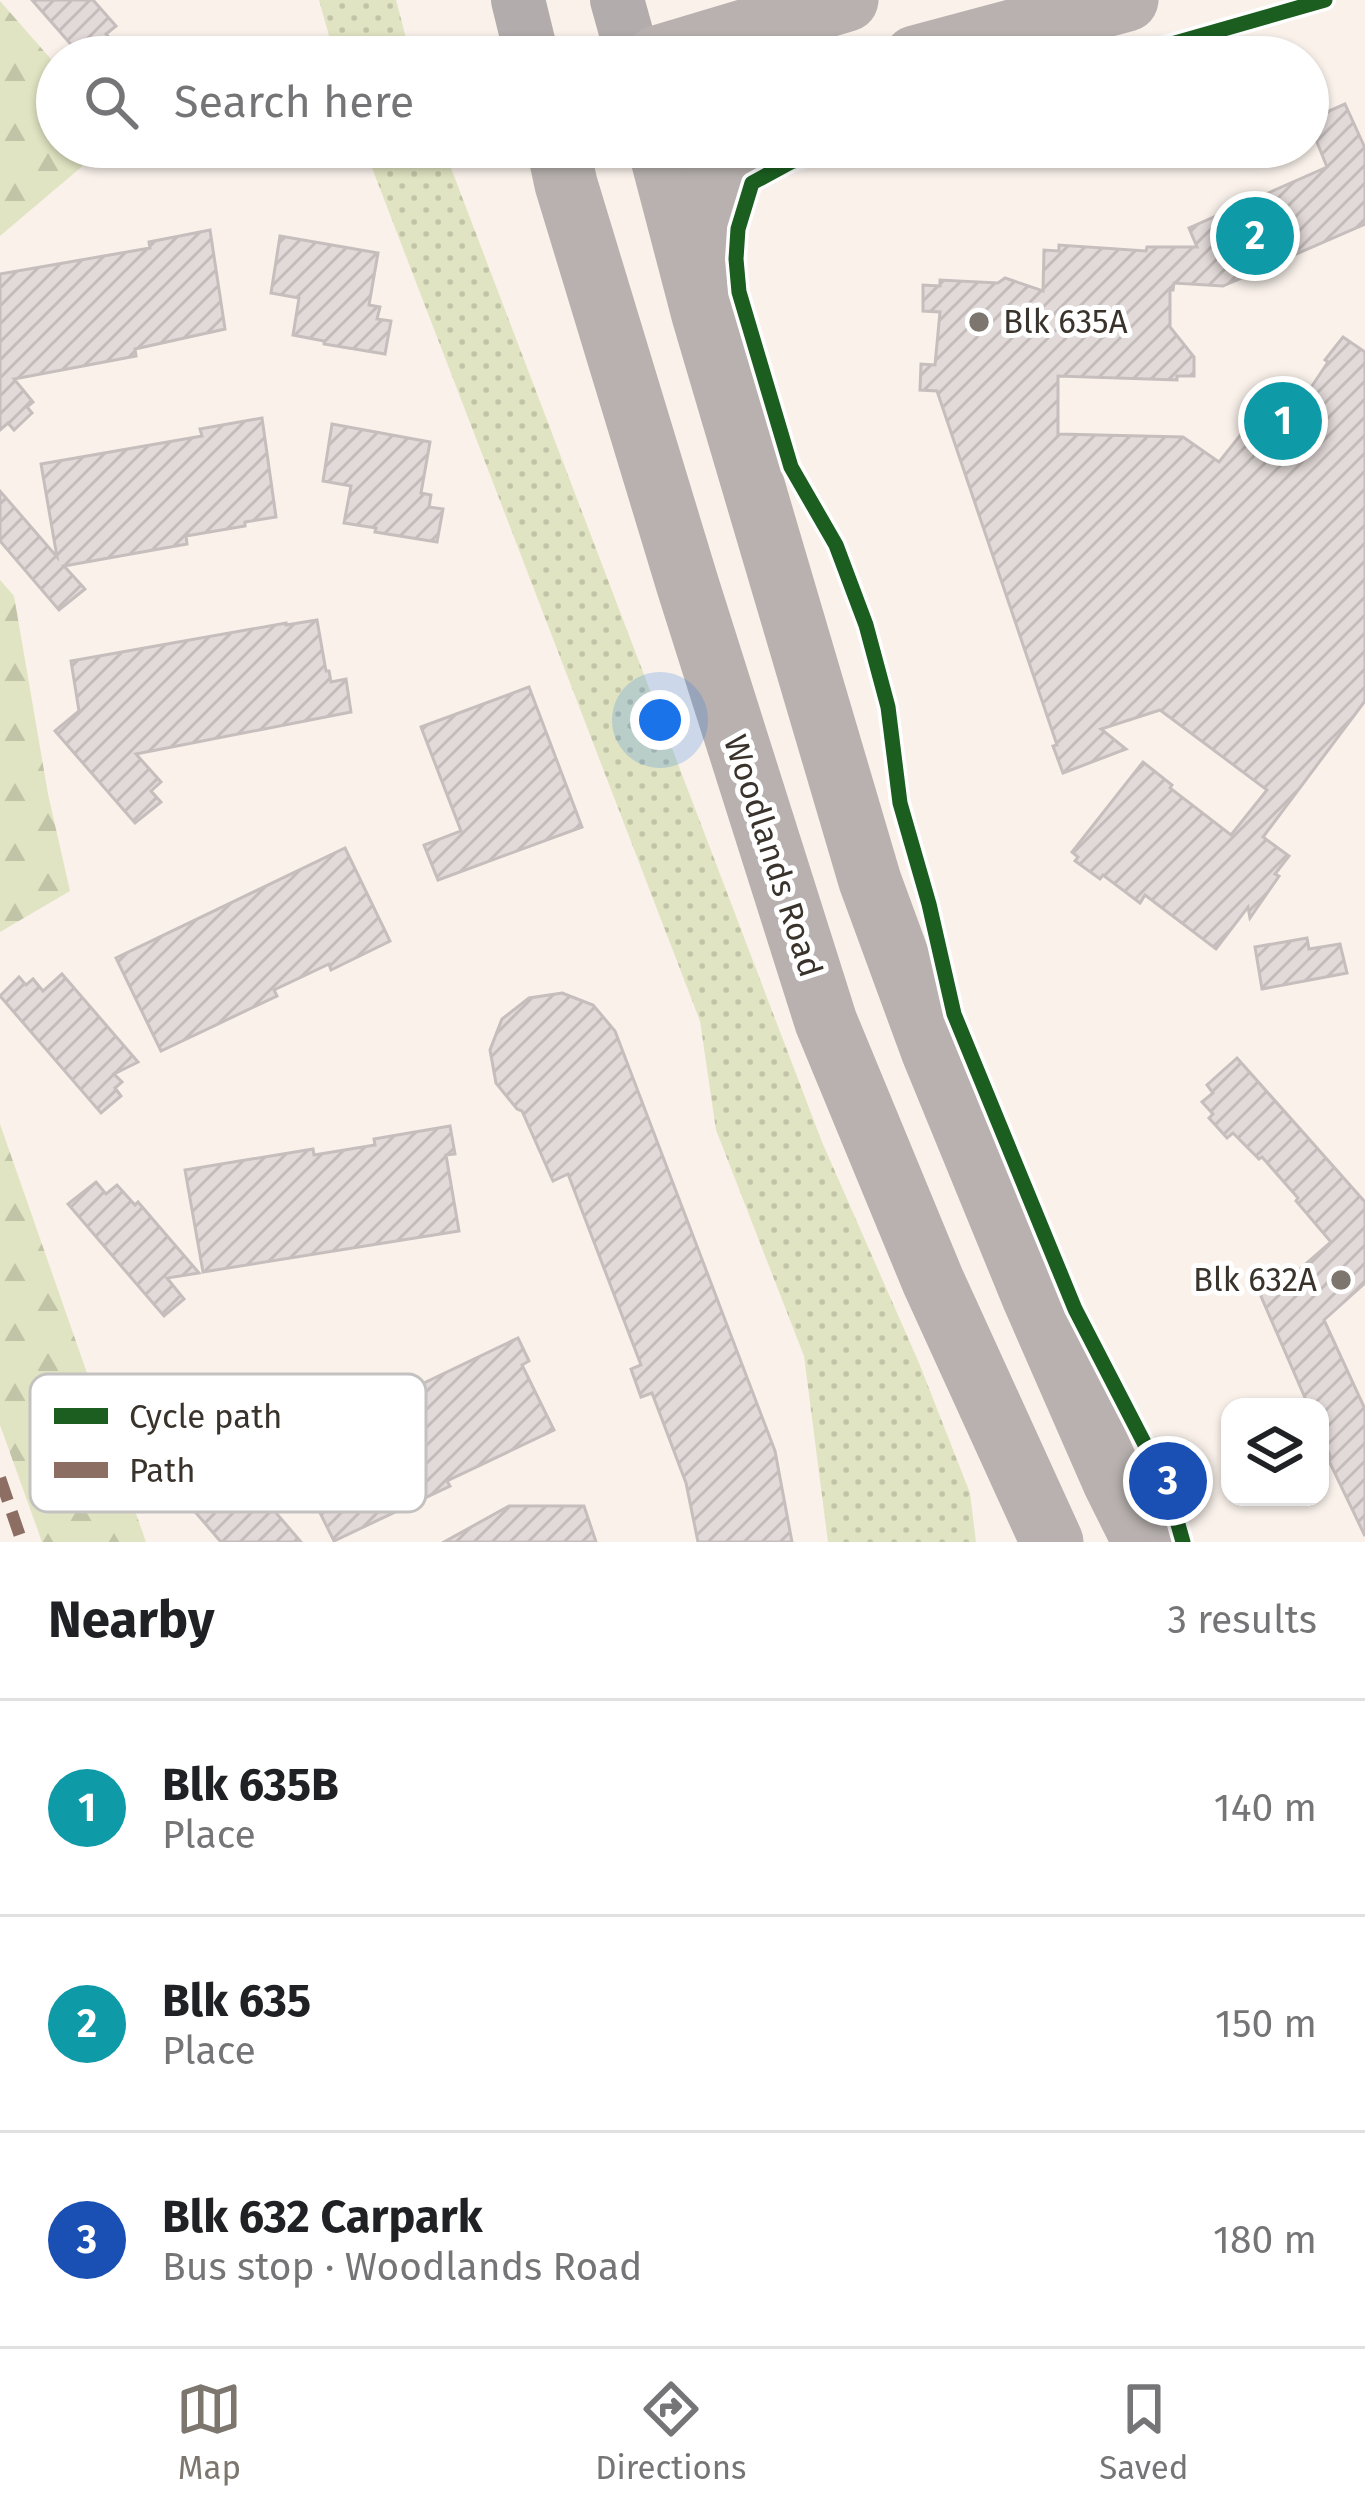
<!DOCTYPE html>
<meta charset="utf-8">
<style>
body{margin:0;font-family:"Fira Sans",sans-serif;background:#f2f2f2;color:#202124}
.controls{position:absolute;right:36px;bottom:36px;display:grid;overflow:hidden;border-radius:24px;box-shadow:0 3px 9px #0004}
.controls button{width:108px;height:108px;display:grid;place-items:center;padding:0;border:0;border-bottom:3px solid #e0e0e0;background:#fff;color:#202124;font:60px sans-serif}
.you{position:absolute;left:660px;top:720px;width:42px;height:42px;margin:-30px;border:9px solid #fff;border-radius:50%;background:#1a73e8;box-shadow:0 0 0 18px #1a73e833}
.badge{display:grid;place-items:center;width:78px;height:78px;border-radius:50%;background:#7c766e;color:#fff;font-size:39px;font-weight:700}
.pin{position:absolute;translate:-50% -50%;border:6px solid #fff;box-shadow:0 3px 12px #0006}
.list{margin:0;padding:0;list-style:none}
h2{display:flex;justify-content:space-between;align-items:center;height:156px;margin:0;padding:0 48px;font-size:51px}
h2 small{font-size:39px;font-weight:400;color:#757577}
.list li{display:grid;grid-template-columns:78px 1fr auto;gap:36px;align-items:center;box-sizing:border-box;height:216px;padding:0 48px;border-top:3px solid #e0e0e0}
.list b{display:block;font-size:45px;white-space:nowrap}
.list p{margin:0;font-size:39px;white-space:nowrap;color:#757577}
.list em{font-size:39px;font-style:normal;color:#757577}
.icon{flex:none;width:66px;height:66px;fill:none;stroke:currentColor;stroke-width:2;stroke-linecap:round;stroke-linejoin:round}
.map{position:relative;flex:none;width:1365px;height:1542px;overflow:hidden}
.search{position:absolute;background:#fff;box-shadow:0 3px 9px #0004;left:36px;right:36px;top:36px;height:132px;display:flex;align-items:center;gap:30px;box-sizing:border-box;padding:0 42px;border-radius:66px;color:#757577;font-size:45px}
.sheet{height:804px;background:#fff}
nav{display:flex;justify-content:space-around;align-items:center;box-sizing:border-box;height:168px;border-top:3px solid #e0e0e0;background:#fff;font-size:33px;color:#757577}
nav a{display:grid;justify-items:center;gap:6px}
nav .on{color:#7c766e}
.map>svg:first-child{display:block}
.forest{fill:url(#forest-firs)}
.park{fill:url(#park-dots)}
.building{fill:url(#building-hatch);stroke:#c6bebd;stroke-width:3}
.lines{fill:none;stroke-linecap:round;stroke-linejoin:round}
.major{stroke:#b2adac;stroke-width:54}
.highway{stroke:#b8b1af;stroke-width:63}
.quiet{stroke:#8d6e63;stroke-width:12;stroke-dasharray:24 12;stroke-linecap:butt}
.cycleway-casing{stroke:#fff;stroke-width:22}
.cycleway{stroke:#1b5e20;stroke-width:15}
.poi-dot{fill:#7c766e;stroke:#fff;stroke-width:4.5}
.labels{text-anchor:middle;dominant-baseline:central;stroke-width:10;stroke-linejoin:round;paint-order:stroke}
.poi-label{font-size:33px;fill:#39332c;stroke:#fff;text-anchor:start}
.street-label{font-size:33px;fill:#39332c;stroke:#fff}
.key{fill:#fff;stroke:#c4c2c0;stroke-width:3}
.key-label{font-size:33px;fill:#39332c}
</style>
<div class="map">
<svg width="1365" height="1542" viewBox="0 0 1365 1542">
<defs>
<pattern id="forest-firs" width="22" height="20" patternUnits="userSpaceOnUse" patternTransform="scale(3)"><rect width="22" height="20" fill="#e1e4c2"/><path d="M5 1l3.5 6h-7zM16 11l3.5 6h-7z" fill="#c2c4a7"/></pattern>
<pattern id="park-dots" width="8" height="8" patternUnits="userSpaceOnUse" patternTransform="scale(3)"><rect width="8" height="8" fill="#e1e4c2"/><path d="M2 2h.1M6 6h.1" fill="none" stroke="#c2c4a7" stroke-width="1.8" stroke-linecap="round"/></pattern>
<pattern id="building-hatch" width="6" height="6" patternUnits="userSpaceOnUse" patternTransform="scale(3)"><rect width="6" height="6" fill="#e2dad8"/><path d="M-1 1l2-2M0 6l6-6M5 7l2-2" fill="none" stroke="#c3bcba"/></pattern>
</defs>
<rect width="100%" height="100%" fill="#f9f1ea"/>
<g class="forest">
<polygon points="0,1 57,66 57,147 105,147 0,236"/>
<polygon points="0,580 14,596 48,794 70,891 0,932"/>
<polygon points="0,1124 146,1542 42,1542 0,1425"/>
</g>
<g class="park">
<polygon points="319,0 396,0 411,57 335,57"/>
<polygon points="364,147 443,147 822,1142 919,1363 970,1493 976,1542 828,1542 804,1356 716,1130 700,1021"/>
</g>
<g class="building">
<polygon points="32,0 93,0 116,26 106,34 125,57 82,57"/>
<polygon points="1345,104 1365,148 1365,224 1223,286 1174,283 1173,290 1170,290 1170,327 1194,357 1194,376 1177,376 1177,380 1058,376 1058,434 1183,437 1219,462 1262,408 1274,417 1278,411 1283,414 1285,411 1292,416 1328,362 1325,360 1343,337 1365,352 1365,701 1263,837 1289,856 1275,874 1279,876 1250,918 1248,907 1216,949 1145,895 1140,903 1103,875 1100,879 1075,861 1078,857 1072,852 1143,762 1172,785 1170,788 1231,835 1267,790 1160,710 1101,729 1126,749 1063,773 1053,746 1057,745 937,391 920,390 921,364 935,365 940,312 923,311 923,285 940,286 940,280 998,283 1005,278 1043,291 1044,250 1059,251 1059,245 1146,251 1147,247 1197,247 1189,228 1327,167 1308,120"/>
<polygon points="210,230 225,329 135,349 136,356 14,379 33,402 27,407 32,413 14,430 8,423 0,430 0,274 150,248 149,242"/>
<polygon points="280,236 378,253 369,305 380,307 377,319 391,321 385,354 324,344 324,341 293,335 299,298 271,293"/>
<polygon points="262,418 276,517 245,522 245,526 186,536 187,544 64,566 85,589 59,610 0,541 0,491 57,557 41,464 202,436 200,429"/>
<polygon points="332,424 430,442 421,493 431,495 429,507 443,509 437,542 375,532 376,528 344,523 351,486 323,481"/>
<polygon points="317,620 326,671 329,671 331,682 346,679 351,712 136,754 161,782 151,791 161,802 135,823 55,731 79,711 71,661 286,623 286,625"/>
<polygon points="529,687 582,827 438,880 424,845 461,831 421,727"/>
<polygon points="345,848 390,941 331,970 329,964 274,990 277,996 161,1051 116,958"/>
<polygon points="1307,938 1309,949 1340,944 1347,973 1262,989 1255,947"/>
<polygon points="62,974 138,1062 114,1074 122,1082 115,1088 121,1096 101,1113 0,996 19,977 26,985 33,979 43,991"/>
<polygon points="562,993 593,1005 615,1031 775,1451 792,1542 698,1542 686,1483 652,1393 641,1397 631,1369 641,1365 568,1174 553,1181 522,1111 517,1109 496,1083 490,1050 502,1019 529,998"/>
<polygon points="1237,1058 1365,1202 1365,1283 1324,1320 1365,1409 1365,1536 1328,1459 1331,1458 1320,1431 1320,1407 1309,1407 1260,1294 1285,1282 1331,1242 1296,1201 1298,1198 1262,1157 1259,1159 1233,1133 1227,1138 1209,1118 1213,1114 1202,1102 1213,1093 1207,1085"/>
<polygon points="450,1126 455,1154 446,1155 459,1231 203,1272 185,1170 313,1149 314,1155 375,1145 374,1139"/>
<polygon points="96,1182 106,1194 117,1185 135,1205 138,1202 199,1273 167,1278 184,1299 164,1316 68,1204"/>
<polygon points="518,1338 529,1361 522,1365 554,1430 447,1481 450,1486 334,1541 288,1448"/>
<polygon points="235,1465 301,1542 221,1542 172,1485 192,1468 199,1475 206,1469 216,1481"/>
<polygon points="509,1506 584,1506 596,1542 444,1542"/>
</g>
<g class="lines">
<g class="major">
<polyline points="518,0 532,57"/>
<polyline points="617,0 633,57"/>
</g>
<g class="highway">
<polyline points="657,57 847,0"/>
<polyline points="915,57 1127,0"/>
<polyline points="558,147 566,184 688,586 826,1022 933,1281 1052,1542"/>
<polyline points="659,147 703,315 870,881 932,1050 1034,1299 1114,1482 1144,1542"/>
<path d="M 700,267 C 696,218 707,186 737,147"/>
</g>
<polyline class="quiet" points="0,1478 22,1542"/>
<g class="cycleway-casing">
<g id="cycleway">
<polyline points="1126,57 1325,0"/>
<polyline points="836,147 791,162 752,183 738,229 736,259 739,292 791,467 836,545 866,625 888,707 900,803 929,904 954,1014 1075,1309 1168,1489 1183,1542"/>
</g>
</g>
<use href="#cycleway" class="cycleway"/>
</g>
<g class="poi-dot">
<circle cx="979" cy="322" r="12"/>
<circle cx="1341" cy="1280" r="12"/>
</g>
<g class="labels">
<g class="poi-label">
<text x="1003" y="322">Blk 635A</text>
<text x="1317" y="1280" text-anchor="end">Blk 632A</text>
</g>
<g class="street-label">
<text transform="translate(773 856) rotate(72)">Woodlands Road</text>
</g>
</g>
<rect x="30" y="1374" width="396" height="138" rx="18" class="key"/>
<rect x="54" y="1408" width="54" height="16" fill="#1b5e20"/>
<rect x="54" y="1462" width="54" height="16" fill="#8d6e63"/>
<g class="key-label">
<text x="129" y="1428">Cycle path</text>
<text x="129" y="1482">Path</text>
</g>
</svg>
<div class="controls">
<button><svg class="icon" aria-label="layers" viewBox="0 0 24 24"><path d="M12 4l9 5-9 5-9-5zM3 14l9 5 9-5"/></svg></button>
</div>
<div class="you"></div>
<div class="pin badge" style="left:1283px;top:421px;background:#0f9aa8">1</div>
<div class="pin badge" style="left:1255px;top:236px;background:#0f9aa8">2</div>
<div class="pin badge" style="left:1168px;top:1481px;background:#1a4fb4">3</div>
<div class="search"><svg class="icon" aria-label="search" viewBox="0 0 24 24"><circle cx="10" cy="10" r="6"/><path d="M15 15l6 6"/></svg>Search here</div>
</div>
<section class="sheet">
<h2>Nearby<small>3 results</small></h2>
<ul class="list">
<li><span class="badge" style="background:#0f9aa8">1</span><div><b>Blk 635B</b><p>Place</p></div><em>140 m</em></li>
<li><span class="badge" style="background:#0f9aa8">2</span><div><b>Blk 635</b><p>Place</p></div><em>150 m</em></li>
<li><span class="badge" style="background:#1a4fb4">3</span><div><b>Blk 632 Carpark</b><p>Bus stop · Woodlands Road</p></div><em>180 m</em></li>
</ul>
</section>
<nav>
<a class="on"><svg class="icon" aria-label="map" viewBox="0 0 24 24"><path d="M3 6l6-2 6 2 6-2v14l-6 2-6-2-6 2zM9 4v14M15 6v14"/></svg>Map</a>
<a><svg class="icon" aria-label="directions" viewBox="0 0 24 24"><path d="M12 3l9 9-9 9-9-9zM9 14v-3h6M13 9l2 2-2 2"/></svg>Directions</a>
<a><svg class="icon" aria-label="saved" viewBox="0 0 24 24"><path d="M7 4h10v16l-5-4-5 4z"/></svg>Saved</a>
</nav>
